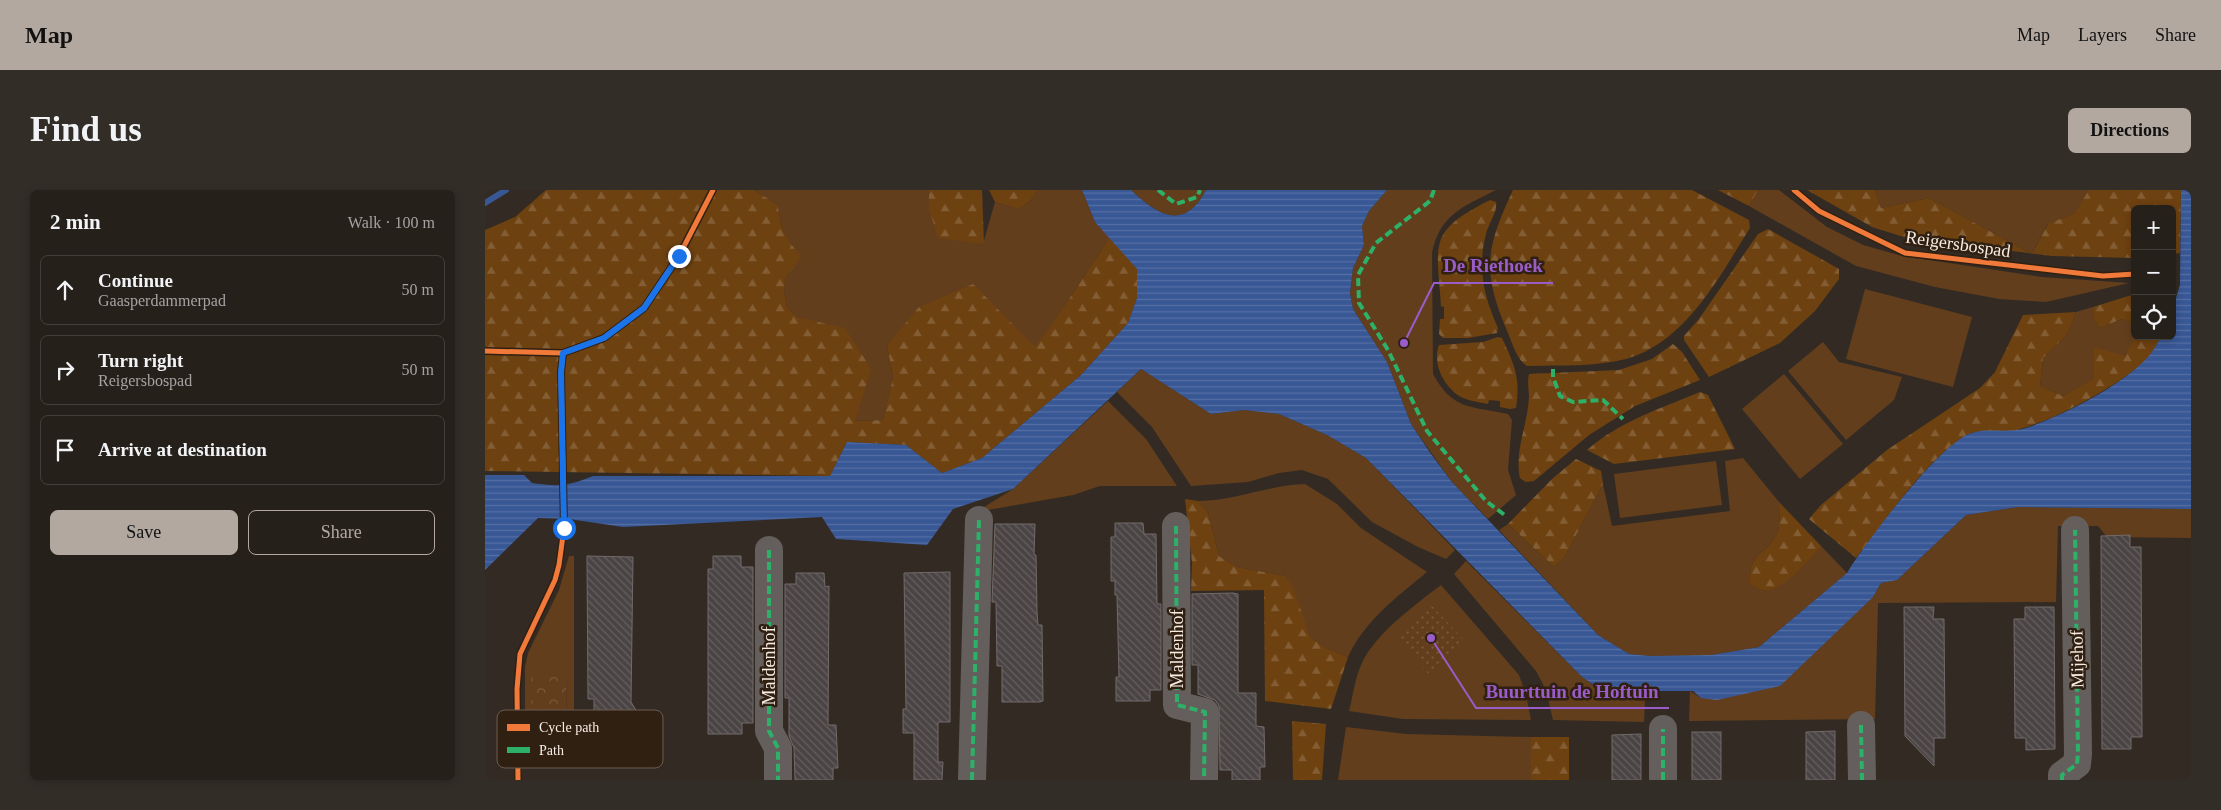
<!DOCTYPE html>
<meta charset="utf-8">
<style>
body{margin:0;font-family:"Times New Roman",serif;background:#322d27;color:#f1f3f6}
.controls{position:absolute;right:15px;top:15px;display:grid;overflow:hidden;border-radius:8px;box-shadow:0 2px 8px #0003}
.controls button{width:45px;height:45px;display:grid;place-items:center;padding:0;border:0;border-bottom:1px solid #423e39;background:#26201a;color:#f1f3f6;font:25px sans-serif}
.stop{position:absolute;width:15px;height:15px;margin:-11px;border:4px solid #1a73e8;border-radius:50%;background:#fff}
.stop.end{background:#1a73e8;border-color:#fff;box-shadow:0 1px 5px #0008}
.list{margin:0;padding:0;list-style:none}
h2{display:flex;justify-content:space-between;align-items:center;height:65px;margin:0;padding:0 20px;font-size:21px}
h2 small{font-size:16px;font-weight:400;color:#a4a3a2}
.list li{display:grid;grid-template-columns:32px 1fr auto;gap:15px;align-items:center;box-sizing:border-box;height:70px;margin:0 10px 10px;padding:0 10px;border:1px solid #423e39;border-radius:8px}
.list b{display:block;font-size:19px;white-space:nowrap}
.list p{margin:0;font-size:16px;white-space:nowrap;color:#a4a3a2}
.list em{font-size:16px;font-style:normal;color:#a4a3a2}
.actions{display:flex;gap:10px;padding:15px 20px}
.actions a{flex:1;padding:11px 0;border:1px solid #b2a8a0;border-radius:8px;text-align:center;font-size:18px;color:#b2a8a0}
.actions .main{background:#b2a8a0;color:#111}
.icon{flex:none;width:28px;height:28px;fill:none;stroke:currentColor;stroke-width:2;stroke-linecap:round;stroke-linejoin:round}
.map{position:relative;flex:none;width:1706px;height:590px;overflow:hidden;border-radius:8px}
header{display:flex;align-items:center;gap:30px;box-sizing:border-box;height:70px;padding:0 25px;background:#b2a8a0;color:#111}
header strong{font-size:24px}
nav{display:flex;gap:28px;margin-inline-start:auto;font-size:18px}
.intro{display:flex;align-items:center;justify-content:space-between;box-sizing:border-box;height:120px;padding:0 30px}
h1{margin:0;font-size:35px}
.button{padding:12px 22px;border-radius:8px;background:#b2a8a0;color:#111;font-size:18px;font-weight:700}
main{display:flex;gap:30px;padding:0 30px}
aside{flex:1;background:#26201a;border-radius:8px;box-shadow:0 2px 8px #0003}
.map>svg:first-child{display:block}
.grass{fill:#623e1d}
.forest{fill:url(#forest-firs)}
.park{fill:url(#park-crowns)}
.garden{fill:url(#garden-dots)}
.water{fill:url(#water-rules)}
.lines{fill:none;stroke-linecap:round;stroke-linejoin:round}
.stream{stroke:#385795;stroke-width:6}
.building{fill:url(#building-back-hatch);stroke:#716a6a}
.minor{stroke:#645f5c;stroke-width:28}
.quiet{stroke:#2db169;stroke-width:4;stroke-dasharray:8 4;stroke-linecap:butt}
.cycleway-casing{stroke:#302012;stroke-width:8}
.cycleway{stroke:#f17a3a;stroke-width:5}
.route{stroke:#1a73e8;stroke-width:6}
.labels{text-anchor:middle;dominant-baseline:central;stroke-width:5;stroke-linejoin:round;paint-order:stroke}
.street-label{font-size:18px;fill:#f7ece3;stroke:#302012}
.key{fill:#302012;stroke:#6c5d51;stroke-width:1}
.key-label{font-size:14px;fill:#f7ece3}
.leader{fill:none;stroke:#9a5cc8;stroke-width:2}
.callout-dot{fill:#9a5cc8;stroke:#302012;stroke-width:2}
.callout-label{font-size:19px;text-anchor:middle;font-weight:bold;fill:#9a5cc8;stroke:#302012;stroke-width:5;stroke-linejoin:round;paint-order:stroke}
</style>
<header>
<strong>Map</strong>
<nav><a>Map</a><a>Layers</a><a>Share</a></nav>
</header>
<div class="intro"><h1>Find us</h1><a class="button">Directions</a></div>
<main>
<aside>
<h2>2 min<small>Walk · 100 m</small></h2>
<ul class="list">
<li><svg class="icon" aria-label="ahead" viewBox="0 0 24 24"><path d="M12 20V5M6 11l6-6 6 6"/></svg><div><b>Continue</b><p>Gaasperdammerpad</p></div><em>50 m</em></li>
<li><svg class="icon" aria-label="right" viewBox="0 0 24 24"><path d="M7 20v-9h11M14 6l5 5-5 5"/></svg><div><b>Turn right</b><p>Reigersbospad</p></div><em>50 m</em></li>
<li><svg class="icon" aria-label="arrive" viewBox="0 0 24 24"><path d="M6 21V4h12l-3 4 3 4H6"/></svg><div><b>Arrive at destination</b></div></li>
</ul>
<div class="actions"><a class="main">Save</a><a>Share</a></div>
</aside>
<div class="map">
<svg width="1706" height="590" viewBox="0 0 1706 590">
<defs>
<pattern id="forest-firs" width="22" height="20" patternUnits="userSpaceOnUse" patternTransform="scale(1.25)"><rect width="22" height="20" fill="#6e4110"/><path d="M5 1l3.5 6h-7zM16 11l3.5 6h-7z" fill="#835d33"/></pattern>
<pattern id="park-crowns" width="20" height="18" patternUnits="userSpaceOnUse" patternTransform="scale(1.25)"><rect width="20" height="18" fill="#623e1d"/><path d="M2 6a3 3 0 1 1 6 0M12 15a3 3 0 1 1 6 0" fill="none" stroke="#795a3e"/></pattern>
<pattern id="garden-dots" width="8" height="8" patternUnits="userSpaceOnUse" patternTransform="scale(1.25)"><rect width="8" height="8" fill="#623e1d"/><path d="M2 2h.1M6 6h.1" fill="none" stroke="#795a3e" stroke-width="1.8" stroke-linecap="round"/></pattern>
<pattern id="water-rules" width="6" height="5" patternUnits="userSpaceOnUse" patternTransform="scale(1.25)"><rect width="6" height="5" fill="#385795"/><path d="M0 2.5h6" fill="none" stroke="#566fa4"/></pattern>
<pattern id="building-back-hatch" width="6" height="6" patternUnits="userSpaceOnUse" patternTransform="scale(1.25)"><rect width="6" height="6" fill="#4b4445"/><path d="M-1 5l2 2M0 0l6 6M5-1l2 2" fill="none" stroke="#665f60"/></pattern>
</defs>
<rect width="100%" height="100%" fill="#332b23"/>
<g class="grass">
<path d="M 269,0 L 444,0 L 444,19 L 498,54 L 510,12 L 534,19 L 545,11 L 553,0 L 597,0 L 610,32 L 625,47 C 600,84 577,122 550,158 L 488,95 L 402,156 L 408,187 L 398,230 L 370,231 L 328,132 L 312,127 L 302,117 L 299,101 L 301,87 L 316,66 C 299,48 296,40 293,15 Z"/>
<path d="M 646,0 L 721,0 C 700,41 673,26 646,0 Z"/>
<path d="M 902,0 L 1011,0 C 978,17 955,24 947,63 L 948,184 C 968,221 987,216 1023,224 L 1027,230 L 1023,280 L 1031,305 L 1003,329 L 966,291 L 926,234 L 902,172 L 868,119 L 865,103 L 868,78 L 879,55 L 877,36 L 884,21 Z"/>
<polygon points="1273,0 1294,0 1342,37 1378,55 1417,66 1557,87 1644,93 1561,112 1514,109 1450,97 1371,76 1264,16"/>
<polygon points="1390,0 1606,0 1590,23 1562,35 1547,64 1444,8 1396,18"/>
<polygon points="1380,99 1487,127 1468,197 1361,169"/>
<path d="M 1608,117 L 1609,129 L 1615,138 L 1637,129 L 1650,134 C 1650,138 1650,147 1650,148 C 1641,177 1602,193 1578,206 L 1555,196 L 1558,168 L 1582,145 L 1591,122 Z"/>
<polygon points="1338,152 1354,172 1417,187 1409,210 1361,250 1303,181"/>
<polygon points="656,179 726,224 759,220 794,224 842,245 881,268 970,360 961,369 933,357 887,332 843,289 817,280 794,283 763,292 706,296 667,237 632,202"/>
<polygon points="1299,184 1358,254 1315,289 1257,219"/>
<polygon points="623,211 661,249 692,296 615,296 588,305 491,322 528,299"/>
<path d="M 1258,268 L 1294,312 C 1294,321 1296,335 1292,343 C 1282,366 1264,360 1265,393 L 1298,392 L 1337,357 L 1362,383 L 1274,457 L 1226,465 L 1165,466 L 1144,464 L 1113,445 L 1014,340 L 1023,334 L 1069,377 L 1079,368 L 1118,294 L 1127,336 L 1245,321 L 1240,271 Z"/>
<polygon points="1231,271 1237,315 1135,328 1129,284"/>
<path d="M 820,294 L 852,314 L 876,338 L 942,382 C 912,407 880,430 863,467 L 841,458 L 825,447 L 801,386 L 752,377 L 734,366 L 723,323 L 713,311 C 750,311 784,295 820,294 Z"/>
<polygon points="1533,317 1706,319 1706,348 1622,347 1613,336 1573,336 1571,412 1393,413 1390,529 1204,531 1205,501 1216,508 1388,407 1396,393 1412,390 1481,325"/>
<polygon points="84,366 89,366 89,542 82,542 81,487 46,487 46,543 40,543 40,477 43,463 74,400"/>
<polygon points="981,371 1096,486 1117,502 1160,510 1159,532 1068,530 1061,500 1051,481 969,384"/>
<path d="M 956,395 L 1034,485 L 1041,505 L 1046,530 L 918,529 L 864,521 C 868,506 870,487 877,473 C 890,444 931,414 956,395 Z"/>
<polygon points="861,537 921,544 1046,547 1046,590 853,590"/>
</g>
<g class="forest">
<path d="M 61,0 L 269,0 L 293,15 C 296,40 299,48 317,66 L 301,87 L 299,101 L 302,117 L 312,127 L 360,138 L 386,179 L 370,231 L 398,230 L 408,187 L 402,156 L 433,118 L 488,94 L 550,157 C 577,122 600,84 625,47 L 652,79 L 652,108 L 643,133 L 596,185 L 497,268 L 457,283 L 421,255 L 362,252 L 345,286 L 0,281 L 0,40 L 30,27 Z"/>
<polygon points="444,0 497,0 499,54 453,48 444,19"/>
<polygon points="504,0 553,0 545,11 534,19 510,12"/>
<path d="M 1028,0 L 1207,0 L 1264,30 L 1265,38 C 1234,87 1201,152 1141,169 C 1110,177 1075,175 1042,176 C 1032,170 1028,155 1023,143 C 997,82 1000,60 1028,0 Z"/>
<polygon points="1233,0 1273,0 1264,16"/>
<polygon points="1322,0 1390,0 1396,18 1444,8 1547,64 1563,34 1590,23 1604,0 1696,0 1695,63 1687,64 1687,19 1650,19 1650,68 1567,66 1419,47 1387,37"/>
<path d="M 1005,10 L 1011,12 C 1013,22 1003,34 1001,44 C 992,78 999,107 1013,138 L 1012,143 L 983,148 L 958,148 L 954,144 L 955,129 L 959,129 L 959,117 L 956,116 C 952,52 942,42 1005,10 Z"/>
<polygon points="1283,39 1354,79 1354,89 1330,121 1295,153 1224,187 1199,150 1199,146 1214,129 1273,44"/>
<polygon points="1650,104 1650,134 1637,129 1615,138 1609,129 1608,117"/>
<path d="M 1591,122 L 1582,145 L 1558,168 L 1555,196 L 1578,206 L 1609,189 L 1609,157 L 1640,166 L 1651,146 L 1677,146 C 1672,153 1668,162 1663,168 C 1640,192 1570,230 1538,238 C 1532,240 1525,242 1519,242 C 1507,243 1494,238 1482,245 C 1444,266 1398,333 1371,368 L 1324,329 L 1336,315 L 1402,260 L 1495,198 L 1510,182 L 1538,125 Z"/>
<path d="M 1013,147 L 1017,148 C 1029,174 1036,188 1031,218 L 1025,219 L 1015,217 L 1015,211 L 1004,210 L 1003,214 C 994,212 984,211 976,207 C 959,197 947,174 954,155 L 998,152 Z"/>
<path d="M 1188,154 L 1197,162 L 1215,190 L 1150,216 L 1104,245 L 1049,291 L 1041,292 L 1035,288 C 1029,262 1043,234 1044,207 C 1044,199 1042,192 1044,184 L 1134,180 L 1167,169 Z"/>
<path d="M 1215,202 L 1223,205 L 1250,259 L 1129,274 L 1102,260 C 1134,232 1176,218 1215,202 Z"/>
<polygon points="1091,269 1116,281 1118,294 1079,368 1069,377 1023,334 1067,289"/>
<polygon points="700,309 713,311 723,323 734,366 752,377 801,386 809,400 825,447 841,458 863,467 846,519 780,511 779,400 706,401 707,373"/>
<path d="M 1294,312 L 1337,357 C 1322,370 1306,392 1288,399 C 1280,402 1271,398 1265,393 C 1264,360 1282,366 1292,343 C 1296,335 1294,321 1294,312 Z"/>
<polygon points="807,531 841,534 837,590 808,590"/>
<rect x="1046" y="547" width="38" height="43"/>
</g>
<polygon class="park" points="46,487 81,487 82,542 46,543"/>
<polygon class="garden" points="947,416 981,452 945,486 913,444"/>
<path class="water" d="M 597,0 L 646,0 C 673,26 700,41 721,0 L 902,0 L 884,21 L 877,36 L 879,55 L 868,78 L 865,103 L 868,119 L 902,172 L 926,234 L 946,264 L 966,291 L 1113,445 L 1144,464 L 1165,466 L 1226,465 L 1274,457 L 1362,383 C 1380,353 1453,256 1484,244 C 1501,237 1521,244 1541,238 C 1577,226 1636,196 1662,168 C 1668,162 1672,153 1677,146 L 1687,146 L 1687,121 L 1695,95 L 1696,0 L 1706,0 L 1706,319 L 1533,317 L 1481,325 L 1412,390 L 1396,393 L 1388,407 L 1295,496 L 1232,510 L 1216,508 L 1208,501 L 1164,501 L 1160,510 C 1130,506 1120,504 1096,486 L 881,268 L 842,245 L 794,224 L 759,220 L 726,224 L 656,179 L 528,299 L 468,319 L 442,355 L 351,349 L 337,327 L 138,337 L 84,329 L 53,328 L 0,380 L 0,285 L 39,285 L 47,293 C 74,297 83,296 108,286 L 345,286 L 362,252 L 421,255 L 457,283 L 497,268 L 596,185 L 643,133 L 652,108 L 652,79 L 610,32 Z"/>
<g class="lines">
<polyline class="stream" points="0,13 21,0"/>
</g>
<g class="building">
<polygon points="630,333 658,333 659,344 671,344 672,414 676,414 676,500 665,500 665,511 631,511 631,487 634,487 632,405 630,405 630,391 626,391 626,347 630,347"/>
<polygon points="510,334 550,334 549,365 551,365 552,421 553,435 557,435 558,511 555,512 517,512 517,476 512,476 511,412 507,412"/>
<polygon points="1645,345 1645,357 1656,357 1657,547 1646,547 1646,559 1617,559 1616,346"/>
<polygon points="102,366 148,367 146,512 165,543 109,544 109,509 103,509"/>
<polygon points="228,366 256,366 256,377 268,377 268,533 257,533 257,544 223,544 223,379 228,379"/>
<polygon points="465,382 465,532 453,532 453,572 458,572 457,590 429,590 429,543 418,543 418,519 421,519 419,383"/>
<polygon points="311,383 339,383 340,397 344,396 343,535 351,535 353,578 348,578 348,590 310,590 309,558 304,546 304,508 300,508 300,394 311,394"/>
<polygon points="748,403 753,404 753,503 771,503 771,536 779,537 780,577 775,577 775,590 747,590 747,580 735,580 734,516 730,510 713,504 713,475 707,475 707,404"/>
<polygon points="1419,417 1449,417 1448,429 1459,429 1460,548 1449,548 1449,576 1420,546"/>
<polygon points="1540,417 1569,417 1570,559 1541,560 1541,548 1530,548 1529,429 1540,429"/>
<polygon points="1350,541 1350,590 1321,590 1321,542"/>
<rect x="1207" y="542" width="29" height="48"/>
<polygon points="1156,544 1156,590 1127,590 1127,545"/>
</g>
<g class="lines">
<g class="minor">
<polyline points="691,336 692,515 720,522 719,590"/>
<polyline points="284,360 284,541 293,558 293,590"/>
<polyline points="1376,535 1377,590"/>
<polyline points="487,590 494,330"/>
<polyline points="1178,590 1178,539"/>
<polyline points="1577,590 1577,585 1592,574 1593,564 1590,340"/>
</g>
<g class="quiet">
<polyline points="673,0 691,14 712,7 715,0"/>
<polyline points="949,0 945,11 891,53 873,85 874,113 903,160 942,241 1001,311 1021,326"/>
<polyline points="1068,179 1068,187 1075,206 1088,212 1118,210 1138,229"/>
<polyline points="691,336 692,515 720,522 719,590"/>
<polyline points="284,360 284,541 293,558 293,590"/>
<polyline points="1376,535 1377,590"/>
<polyline points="487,590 494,330"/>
<polyline points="1178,590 1178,539"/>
<polyline points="1577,590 1577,585 1592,574 1593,564 1590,340"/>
</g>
<g class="cycleway-casing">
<g id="cycleway">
<polyline points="1309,0 1334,21 1420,63 1618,86 1650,84"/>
<polyline points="0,161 78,163 119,148 159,118 194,66 228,0"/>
<polyline points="33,590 32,499 35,464 70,390 74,375 79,338 76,182 78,163"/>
</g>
</g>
<use href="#cycleway" class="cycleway"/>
</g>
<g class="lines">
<polyline class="route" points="79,338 76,182 78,163 119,148 159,118 194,66"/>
</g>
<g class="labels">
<g class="street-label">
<text transform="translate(1473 54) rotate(8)">Reigersbospad</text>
<text transform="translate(692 459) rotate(-90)">Maldenhof</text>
<text transform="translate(1592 469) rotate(-91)">Mijehof</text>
<text transform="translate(284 476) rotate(-90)">Maldenhof</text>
</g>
</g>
<rect x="12" y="520" width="166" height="58" rx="8" class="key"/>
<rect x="22" y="534" width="23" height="7" fill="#f17a3a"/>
<rect x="22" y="557" width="23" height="6" fill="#2db169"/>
<g class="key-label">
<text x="54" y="542">Cycle path</text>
<text x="54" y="565">Path</text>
</g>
<path class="leader" d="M919 153L949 93H1068M946 448L991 518H1184"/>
<g class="callout-dot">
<circle cx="919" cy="153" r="5"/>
<circle cx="946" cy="448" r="5"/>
</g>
<g class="callout-label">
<text x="1008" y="82">De Riethoek</text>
<text x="1087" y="508">Buurttuin de Hoftuin</text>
</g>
</svg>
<div class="controls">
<button>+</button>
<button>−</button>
<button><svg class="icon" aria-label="locate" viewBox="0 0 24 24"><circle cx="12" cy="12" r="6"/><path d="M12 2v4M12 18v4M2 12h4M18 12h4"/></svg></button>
</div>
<div class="stop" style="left:79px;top:338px"></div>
<div class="stop end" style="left:194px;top:66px"></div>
</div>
</main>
